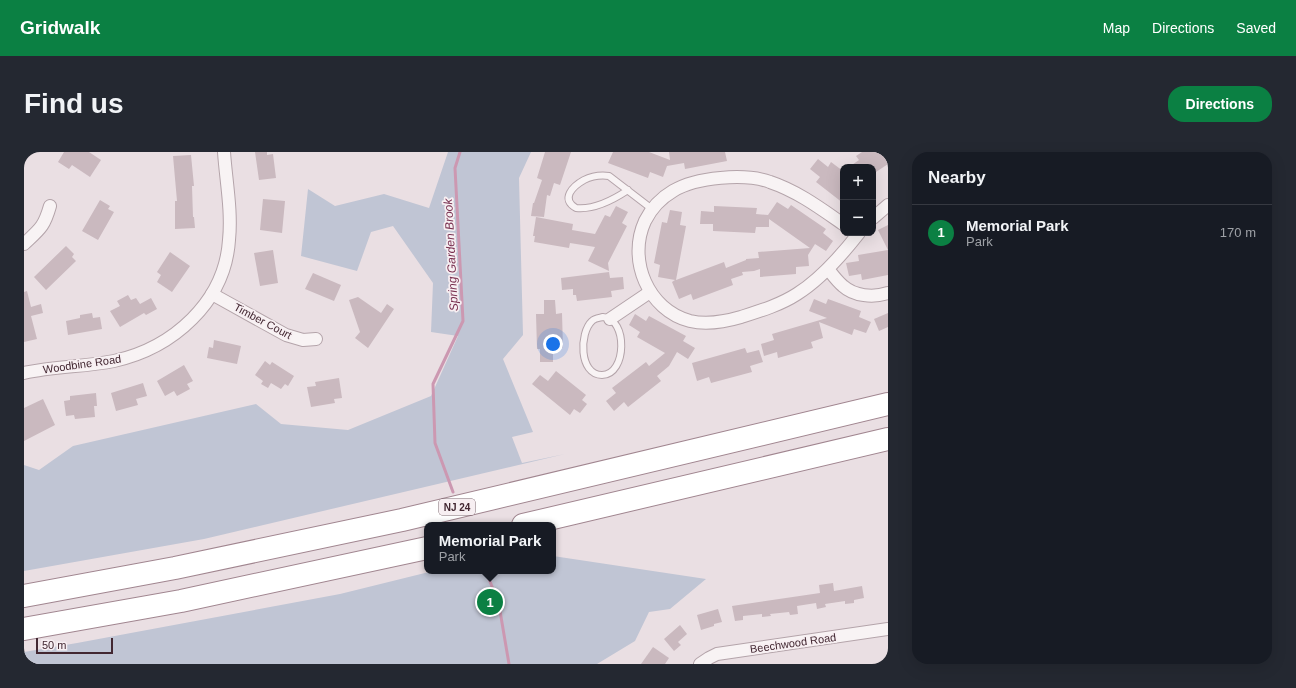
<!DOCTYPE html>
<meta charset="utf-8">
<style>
body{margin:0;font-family:Helvetica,sans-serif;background:#242831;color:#f1f3f6}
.controls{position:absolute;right:12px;top:12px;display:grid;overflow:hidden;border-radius:8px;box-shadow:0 4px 16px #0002}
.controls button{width:36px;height:36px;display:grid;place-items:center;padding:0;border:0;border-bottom:1px solid #363941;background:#171b24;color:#f1f3f6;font:20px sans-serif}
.scale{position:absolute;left:12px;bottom:10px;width:77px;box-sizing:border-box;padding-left:4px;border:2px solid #422731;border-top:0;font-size:11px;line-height:14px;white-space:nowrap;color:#422731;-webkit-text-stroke:3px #f7eff2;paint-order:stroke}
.you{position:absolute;left:529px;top:192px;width:14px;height:14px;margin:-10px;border:3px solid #fff;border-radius:50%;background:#1a73e8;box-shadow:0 0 0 6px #1a73e833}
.badge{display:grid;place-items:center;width:26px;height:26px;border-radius:50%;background:#0b8043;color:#fff;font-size:13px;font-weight:700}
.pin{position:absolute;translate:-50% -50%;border:2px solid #fff;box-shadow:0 1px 4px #0006}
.popup{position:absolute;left:400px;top:370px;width:132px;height:52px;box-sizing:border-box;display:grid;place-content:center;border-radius:8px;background:#171b24;filter:drop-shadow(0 1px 3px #0005);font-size:13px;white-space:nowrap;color:#9ea1a6}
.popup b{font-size:15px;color:#f1f3f6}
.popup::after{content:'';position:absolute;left:50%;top:100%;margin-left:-8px;border:8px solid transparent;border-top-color:#171b24}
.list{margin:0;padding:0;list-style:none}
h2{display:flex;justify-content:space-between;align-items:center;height:52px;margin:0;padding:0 16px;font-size:17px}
h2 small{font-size:13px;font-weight:400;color:#9ea1a6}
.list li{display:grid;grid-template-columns:26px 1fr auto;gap:12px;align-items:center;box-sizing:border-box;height:56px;padding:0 16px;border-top:1px solid #363941}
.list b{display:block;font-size:15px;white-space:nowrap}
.list p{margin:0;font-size:13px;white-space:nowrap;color:#9ea1a6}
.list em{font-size:13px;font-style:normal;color:#9ea1a6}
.map{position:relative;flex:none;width:864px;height:512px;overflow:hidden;border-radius:16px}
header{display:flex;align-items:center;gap:24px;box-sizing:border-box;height:56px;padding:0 20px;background:#0b8043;color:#fff}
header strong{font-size:19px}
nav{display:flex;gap:22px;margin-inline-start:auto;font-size:14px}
.intro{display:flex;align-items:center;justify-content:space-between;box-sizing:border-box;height:96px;padding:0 24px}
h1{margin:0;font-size:28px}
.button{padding:10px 18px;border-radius:16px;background:#0b8043;color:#fff;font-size:14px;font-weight:700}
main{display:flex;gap:24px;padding:0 24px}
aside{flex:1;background:#171b24;border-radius:16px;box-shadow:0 4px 16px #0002}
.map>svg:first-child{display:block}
.green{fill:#c0c5d4}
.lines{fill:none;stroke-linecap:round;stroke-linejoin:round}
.stream{stroke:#cc98b1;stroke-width:3}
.building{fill:#cab9bf}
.service-casing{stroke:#b4a4aa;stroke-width:8}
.minor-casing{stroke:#b4a4aa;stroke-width:14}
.motorway-casing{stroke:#a18690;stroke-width:24}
.service{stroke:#f8f3f4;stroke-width:6}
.minor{stroke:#f8f3f4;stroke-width:12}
.motorway{stroke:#fff;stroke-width:22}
.labels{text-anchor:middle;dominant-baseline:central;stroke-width:3.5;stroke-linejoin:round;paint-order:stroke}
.shield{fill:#f7eff2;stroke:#78636b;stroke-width:1}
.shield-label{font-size:10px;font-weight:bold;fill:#422731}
.street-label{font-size:11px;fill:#422731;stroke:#f7eff2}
.water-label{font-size:12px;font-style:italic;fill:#782f4f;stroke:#f7eff2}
</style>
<header>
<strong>Gridwalk</strong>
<nav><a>Map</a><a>Directions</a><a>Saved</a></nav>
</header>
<div class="intro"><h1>Find us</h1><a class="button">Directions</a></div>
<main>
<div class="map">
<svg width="864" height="512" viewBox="0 0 864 512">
<rect width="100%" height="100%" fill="#eadfe3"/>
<g class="green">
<polygon points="424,0 507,0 495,26 499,183 479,207 509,280 488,285 498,311 541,302 180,387 0,419 0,313 15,318 49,294 232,252 257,272 324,278 407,244 434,184 407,180 409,131 369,74 347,80 333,119 277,104 284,37 311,54 360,42 405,56"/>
<polygon points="529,404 682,427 646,457 625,460 611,489 573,512 0,512 0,500 53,491 316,442 409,419 529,419"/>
</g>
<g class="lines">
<g class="stream">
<polyline points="429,340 411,291 409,232 439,169 431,16 436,0"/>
<polyline points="462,419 475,453 485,512"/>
</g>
</g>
<g class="building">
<polygon points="40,0 65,0 77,8 66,25 48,13 45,17 34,10"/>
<polygon points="231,0 243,0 243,3 249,2 252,26 235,28"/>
<polygon points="521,0 547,0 536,33 530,31 526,44 523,43 520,65 507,64 509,51 510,51 518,28 513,26"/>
<polygon points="589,0 625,0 646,8 645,0 701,0 703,9 661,17 660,11 643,14 639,25 626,20 624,26 584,11"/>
<polygon points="838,0 864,0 864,12 849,22 849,15 825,15 835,8 832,4"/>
<polygon points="167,3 170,34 168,34 169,65 170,65 171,76 151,77 151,49 153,49 149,4"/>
<polygon points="794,7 804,15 807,10 819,19 819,51 792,30 796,25 786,17"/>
<polygon points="239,47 261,49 258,81 236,78"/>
<polygon points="76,48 86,54 84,57 90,60 74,88 58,79"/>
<polygon points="753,50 764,57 767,53 802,77 799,81 809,89 802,99 791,92 784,103 785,114 772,115 772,122 736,125 736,117 730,119 718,120 719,123 707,127 709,133 669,148 667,142 655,147 648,130 651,128 634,125 636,113 630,111 638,70 643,71 646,58 658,60 656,73 662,74 652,128 700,110 702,116 722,108 722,107 735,106 734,100 786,96 745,67 745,75 732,75 731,81 689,79 689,72 676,72 677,59 690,60 690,54 733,56 732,62 744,63"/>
<polygon points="592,54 604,60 598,71 603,74 584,111 585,119 564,109 571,95 546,91 545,96 510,90 511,84 509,84 512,65 549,72 548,78 571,82 581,63 586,65"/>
<polygon points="864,73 864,98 854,78"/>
<polygon points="42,94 50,102 48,105 52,109 22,138 10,125"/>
<polygon points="249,98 254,131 236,134 230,101"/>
<polygon points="864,98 864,123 838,128 837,122 825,124 822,111 835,109 834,103"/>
<polygon points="146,100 166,114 148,140 133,130 137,123 133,120"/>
<polygon points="585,120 586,126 599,125 600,137 587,139 588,145 553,149 552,143 549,143 549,137 538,138 537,126"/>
<polygon points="289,121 317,133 310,149 281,137"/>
<polygon points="3,139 7,155 17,152 19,161 7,164 13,187 0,190 0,140"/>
<polygon points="104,143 107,148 112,146 116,152 127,146 133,157 122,163 120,161 96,175 86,159 96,154 93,149"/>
<polygon points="334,145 357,161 363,152 370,157 344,196 331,186 336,180 325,148"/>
<polygon points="790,147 802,152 804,147 837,159 835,165 847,170 842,181 830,177 828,183 795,170 799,186 787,190 789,196 754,206 753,200 740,204 737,192 750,188 748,182 803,166 785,159"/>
<polygon points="520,148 531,148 532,162 538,161 539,196 532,196 532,200 529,200 529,210 516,210 516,197 513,197 512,162 520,162"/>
<polygon points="68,161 69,166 76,165 78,177 44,183 42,169 56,166 56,163"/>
<polygon points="864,161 864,175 855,179 850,167"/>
<polygon points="611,162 622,169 625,164 662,184 659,189 671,196 664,207 653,200 645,214 633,224 637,229 604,255 600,250 590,259 582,249 592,241 588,236 622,210 625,214 641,201 613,185 616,180 605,173"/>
<polygon points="190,188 217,194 213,212 183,206 185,195 189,196"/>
<polygon points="721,196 723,201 735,198 739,210 726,214 728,220 687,231 685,225 673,229 668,211"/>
<polygon points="241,209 246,213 248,210 270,224 264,234 261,232 257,237 247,231 244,236 237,232 239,229 231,223"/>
<polygon points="160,213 169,229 163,232 166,237 153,244 150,239 141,244 133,229"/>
<polygon points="532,219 562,243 558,248 563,252 556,261 550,257 546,263 508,232 516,223 524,229"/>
<polygon points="315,226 318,246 310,247 311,251 287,255 283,235 292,234 291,230"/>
<polygon points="119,231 123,244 112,247 114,253 92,259 87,241"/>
<polygon points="72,241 73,254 70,254 71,265 51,267 50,263 42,264 40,249 46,248 46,244"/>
<polygon points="19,247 31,273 0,289 0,256"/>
<polygon points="809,431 810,439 838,434 840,446 830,448 830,451 821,452 821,449 801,452 802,455 793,457 792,451 773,454 774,462 766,463 765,460 746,462 747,464 738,465 738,462 719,464 719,468 711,469 708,454 796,441 795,433"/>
<polygon points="694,457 698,470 690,472 690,474 677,478 673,463"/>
<polygon points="656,473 663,482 654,490 657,493 650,499 640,487"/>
<polygon points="629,495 645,506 641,512 617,512"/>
</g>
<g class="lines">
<g class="service-casing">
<g id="service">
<path d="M 604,38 C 589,48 570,58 552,56 C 536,47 549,34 560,28 C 568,24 577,23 585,24 L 628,57"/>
<path d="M 579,165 C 604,166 603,223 578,223 C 555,223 555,181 568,169 C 571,166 575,166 579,165 Z"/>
</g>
</g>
<g class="minor-casing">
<g id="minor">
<polyline points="849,66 864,53"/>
<path d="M 819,72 C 796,56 773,39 746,30 C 721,21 672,25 649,39 C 637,46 627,57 621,69 C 603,108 624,158 666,169 C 683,173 700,170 717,165 C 736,159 756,153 773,142 C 797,127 817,104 835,81"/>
<path d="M 0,92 C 16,77 20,75 26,54"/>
<path d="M 804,117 C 808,122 813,129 819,134 C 830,144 849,146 864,141"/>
<polyline points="188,142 262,183 279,188 292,187"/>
<polyline points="586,167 626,140"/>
<path d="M 0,221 C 30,214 60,215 90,209 C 149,196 201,150 205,88 C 208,59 202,29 200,0"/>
<polyline points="676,512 685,506 693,502 864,477"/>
</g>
</g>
<g class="motorway-casing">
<g id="motorway">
<polyline points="499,373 864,287"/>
<polyline points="0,444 151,416 378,368 864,252"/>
<polyline points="0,477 157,449 403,396"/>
</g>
</g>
<use href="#service" class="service"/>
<use href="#minor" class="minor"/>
<use href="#motorway" class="motorway"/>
</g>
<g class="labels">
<rect class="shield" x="415" y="347" width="36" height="16" rx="3"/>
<g class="shield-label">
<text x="433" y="355">NJ 24</text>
</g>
<g class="street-label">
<text transform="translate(239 169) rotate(28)">Timber Court</text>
<text transform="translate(58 212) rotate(-8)">Woodbine Road</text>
<text transform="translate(769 491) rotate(-8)">Beechwood Road</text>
</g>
<g class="water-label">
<text transform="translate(427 103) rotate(-93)">Spring Garden Brook</text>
</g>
</g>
</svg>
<div class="controls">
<button>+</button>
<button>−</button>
</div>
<div class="scale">50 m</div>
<div class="you"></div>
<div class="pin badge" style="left:466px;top:450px">1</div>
<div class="popup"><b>Memorial Park</b>Park</div>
</div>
<aside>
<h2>Nearby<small></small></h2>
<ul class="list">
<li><span class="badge">1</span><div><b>Memorial Park</b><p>Park</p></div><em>170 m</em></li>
</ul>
</aside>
</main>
